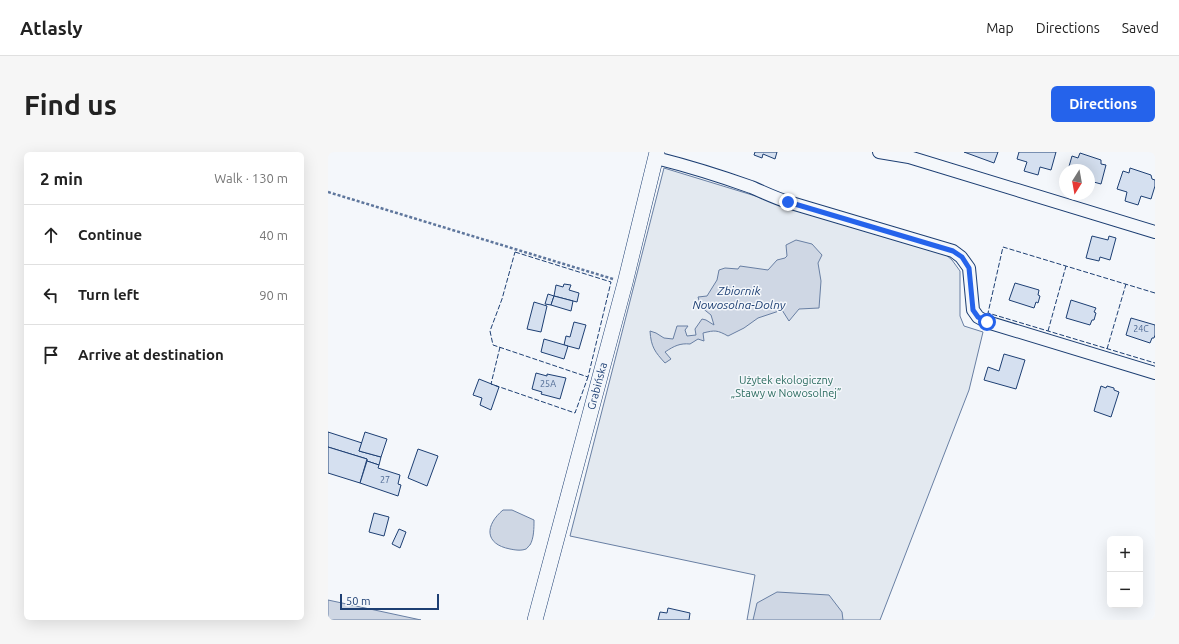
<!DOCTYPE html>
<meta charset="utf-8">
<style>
body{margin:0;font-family:Ubuntu,sans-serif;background:#f6f6f6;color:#222}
.controls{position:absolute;right:12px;bottom:12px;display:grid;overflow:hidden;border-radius:6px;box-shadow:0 4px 16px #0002}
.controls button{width:36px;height:36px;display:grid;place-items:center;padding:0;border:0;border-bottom:1px solid #e0e0e0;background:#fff;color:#222;font:20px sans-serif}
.compass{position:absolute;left:731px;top:12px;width:36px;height:36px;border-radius:50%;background:#fff;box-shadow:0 4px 16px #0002;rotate:191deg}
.scale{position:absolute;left:12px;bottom:10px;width:99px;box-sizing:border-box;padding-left:4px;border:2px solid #1d3f73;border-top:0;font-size:11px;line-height:14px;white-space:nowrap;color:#1d3f73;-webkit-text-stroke:3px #f4f7fb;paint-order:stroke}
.stop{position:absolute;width:12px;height:12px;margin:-9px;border:3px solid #2563eb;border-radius:50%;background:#fff}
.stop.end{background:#2563eb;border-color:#fff;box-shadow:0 1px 4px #0008}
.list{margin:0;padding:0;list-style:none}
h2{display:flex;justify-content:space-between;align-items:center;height:52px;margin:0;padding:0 16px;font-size:17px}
h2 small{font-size:13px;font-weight:400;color:#767676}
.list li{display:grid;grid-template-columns:26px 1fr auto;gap:12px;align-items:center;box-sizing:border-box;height:60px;padding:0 16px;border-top:1px solid #e0e0e0}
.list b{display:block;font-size:15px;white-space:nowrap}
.list em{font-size:13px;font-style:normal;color:#767676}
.icon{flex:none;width:22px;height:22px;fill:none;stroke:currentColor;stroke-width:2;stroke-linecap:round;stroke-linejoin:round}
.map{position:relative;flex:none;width:827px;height:468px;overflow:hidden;border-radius:6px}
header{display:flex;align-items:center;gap:24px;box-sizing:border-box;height:56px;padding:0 20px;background:#fff;border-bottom:1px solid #e0e0e0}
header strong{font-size:19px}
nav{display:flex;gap:22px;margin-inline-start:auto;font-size:14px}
.intro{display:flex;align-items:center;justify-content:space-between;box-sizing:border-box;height:96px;padding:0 24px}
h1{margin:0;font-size:28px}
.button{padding:10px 18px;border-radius:6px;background:#2563eb;color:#fff;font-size:14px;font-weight:700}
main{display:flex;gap:24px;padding:0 24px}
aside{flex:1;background:#fff;border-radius:6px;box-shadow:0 4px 16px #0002}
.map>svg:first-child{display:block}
.green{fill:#e3e9f0;stroke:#687fa3}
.water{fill:#cfd7e4;stroke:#687fa3}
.building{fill:#d5e0f0;stroke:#1d3f73}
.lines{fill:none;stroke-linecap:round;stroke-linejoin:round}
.minor-casing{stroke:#1d3f73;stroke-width:14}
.tertiary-casing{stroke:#1d3f73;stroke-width:16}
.path{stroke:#5e769c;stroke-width:2.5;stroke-dasharray:3 2;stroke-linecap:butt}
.minor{stroke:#f4f7fb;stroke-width:12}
.tertiary{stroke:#f4f7fb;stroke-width:15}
.fence{stroke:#1d3f73;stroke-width:1;stroke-dasharray:5 2;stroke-linecap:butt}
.route{stroke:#2563eb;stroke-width:5}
.labels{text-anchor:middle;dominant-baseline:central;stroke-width:3;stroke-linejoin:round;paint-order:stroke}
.number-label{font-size:9px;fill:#4b6792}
.park-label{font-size:11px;fill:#2c6c60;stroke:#f4f7fb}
.street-label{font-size:11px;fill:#1d3f73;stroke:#f4f7fb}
.water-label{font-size:12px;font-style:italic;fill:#1d3f73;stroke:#f4f7fb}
</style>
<header>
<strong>Atlasly</strong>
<nav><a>Map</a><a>Directions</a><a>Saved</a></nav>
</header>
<div class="intro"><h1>Find us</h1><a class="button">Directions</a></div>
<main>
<aside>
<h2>2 min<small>Walk · 130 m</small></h2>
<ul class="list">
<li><svg class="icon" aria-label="ahead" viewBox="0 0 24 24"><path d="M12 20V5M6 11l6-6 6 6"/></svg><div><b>Continue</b></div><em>40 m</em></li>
<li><svg class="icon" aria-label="left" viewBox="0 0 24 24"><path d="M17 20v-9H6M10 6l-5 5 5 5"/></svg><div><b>Turn left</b></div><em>90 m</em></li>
<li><svg class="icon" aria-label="arrive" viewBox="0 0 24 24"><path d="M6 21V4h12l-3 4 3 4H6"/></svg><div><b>Arrive at destination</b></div></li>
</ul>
</aside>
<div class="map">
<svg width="827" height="468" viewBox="0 0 827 468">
<rect width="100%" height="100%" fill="#f4f7fb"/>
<polygon class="green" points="336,16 617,102 624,108 632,119 632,164 636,174 655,180 641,238 552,468 419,468 427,423 242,384"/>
<g class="water">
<path d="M 468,88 L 484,92 L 494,103 L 490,111 L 493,129 L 491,156 L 471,157 L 461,169 L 454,158 L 430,166 L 416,176 L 400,184 C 389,178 387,178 375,181 L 376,189 L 370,187 L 362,192 C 352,191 346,194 337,200 L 343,207 L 337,211 C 327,200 323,195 322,179 L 328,181 L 336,186 L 345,187 L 349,174 L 360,174 L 357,178 L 359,184 L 368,183 L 367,177 L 374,167 L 378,168 L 386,173 L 383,163 L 373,155 L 370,145 L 379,144 L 389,128 L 391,118 L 397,116 L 410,117 L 412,114 L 440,118 L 449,108 L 457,106 L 459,104 L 458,93 Z"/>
<path d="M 175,358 L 184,358 L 206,368 C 206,376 206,386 202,393 C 201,393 199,397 198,397 C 193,399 187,398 182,397 C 156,392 157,373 175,358 Z"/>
<polygon points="449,440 501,443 514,460 515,468 425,468 429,451"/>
<polygon points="0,448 93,468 0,468"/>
</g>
<g class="building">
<polygon points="427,0 449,0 447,7 435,2 434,6 426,3"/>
<polygon points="636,0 670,0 666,11"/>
<polygon points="691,0 728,0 723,18 712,15 710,23 696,19 699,10 689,7"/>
<polygon points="752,1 773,8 773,12 778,13 773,32 762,29 761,33 761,18 740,18 744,4 750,6"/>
<polygon points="802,16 823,23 824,27 827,28 827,34 823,47 813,44 810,53 797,49 799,40 789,37 795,19 801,21"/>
<polygon points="764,84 780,88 781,84 788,86 782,108 772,105 771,109 758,106"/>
<polygon points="687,131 711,138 710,143 712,144 710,151 708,150 706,156 681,148"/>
<polygon points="236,132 243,133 241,138 251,141 249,150 226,144 228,133 235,135"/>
<polygon points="220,142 226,144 223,153 217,152"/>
<polygon points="226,144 245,149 243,159 223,153"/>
<polygon points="743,148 768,156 766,160 768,161 766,168 764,168 762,173 738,166"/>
<polygon points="206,150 219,154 213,180 199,177"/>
<polygon points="803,166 827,173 827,183 826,186 824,186 822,191 798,183"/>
<polygon points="246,170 258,173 251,197 236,193 238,184 242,185"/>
<polygon points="216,187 240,194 236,207 213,200"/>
<polygon points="676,202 697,208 688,237 656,228 660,215 671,219"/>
<polygon points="208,221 219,224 219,222 238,226 232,247 213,242 214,240 204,237"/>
<polygon points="151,227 171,235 163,258 152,253 154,246 145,243"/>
<polygon points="773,234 778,236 779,234 786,236 786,238 791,240 783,265 766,259"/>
<polygon points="0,280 34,291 31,299 53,305 51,313 39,309 39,307 0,295"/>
<polygon points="37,280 59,287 53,305 31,299"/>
<polygon points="0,295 39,307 32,331 0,321"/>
<polygon points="90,297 110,304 99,334 80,326"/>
<polygon points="39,309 51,313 50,316 72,323 70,332 73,333 70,344 32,331"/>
<polygon points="46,361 61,365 56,384 41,380"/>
<polygon points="71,377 78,380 72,396 64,392"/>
<polygon points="340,456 362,461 361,468 330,468 332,460 339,461"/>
</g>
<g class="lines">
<g class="minor-casing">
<g id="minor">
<polyline points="551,0 581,5 827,80"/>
<path d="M 328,6 C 360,14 392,24 423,35 C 435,40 447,46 460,50 L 625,99 L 633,105 L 641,116 L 645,158 L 650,165 L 659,170 L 827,221"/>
</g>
</g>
<g class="tertiary-casing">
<polyline id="tertiary" points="207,468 297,131 329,0"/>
</g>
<polyline class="path" points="0,40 285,127"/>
<use href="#minor" class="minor"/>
<use href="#tertiary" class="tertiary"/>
<g class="fence">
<polygon points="187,100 283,130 260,225 165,193 162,179 174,147"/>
<polyline points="827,141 675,95 660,161 827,211"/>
<polyline points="720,179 738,114"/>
<polyline points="172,195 163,232 247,261 260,225"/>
<polyline points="779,197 798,132"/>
</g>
</g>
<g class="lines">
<polyline class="route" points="460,50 625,99 634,105 641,116 645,158 650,165 659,170"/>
</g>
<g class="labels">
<g class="number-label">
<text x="813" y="177">24C</text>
<text x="220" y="232">25A</text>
<text x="57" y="328">27</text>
</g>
<g class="park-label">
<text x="458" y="228">Użytek ekologiczny<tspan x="458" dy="13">„Stawy w Nowosolnej”</tspan></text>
</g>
<g class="street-label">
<text transform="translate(269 234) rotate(-75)">Grabińska</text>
</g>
<g class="water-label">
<text x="411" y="138">Zbiornik<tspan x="411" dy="14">Nowosolna-Dolny</tspan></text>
</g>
</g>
</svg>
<div class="controls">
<button>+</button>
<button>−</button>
</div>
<svg class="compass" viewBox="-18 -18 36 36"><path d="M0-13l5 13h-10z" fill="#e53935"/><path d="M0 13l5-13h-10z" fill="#767676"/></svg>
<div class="scale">50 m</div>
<div class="stop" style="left:659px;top:170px"></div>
<div class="stop end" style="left:460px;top:50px"></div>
</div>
</main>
